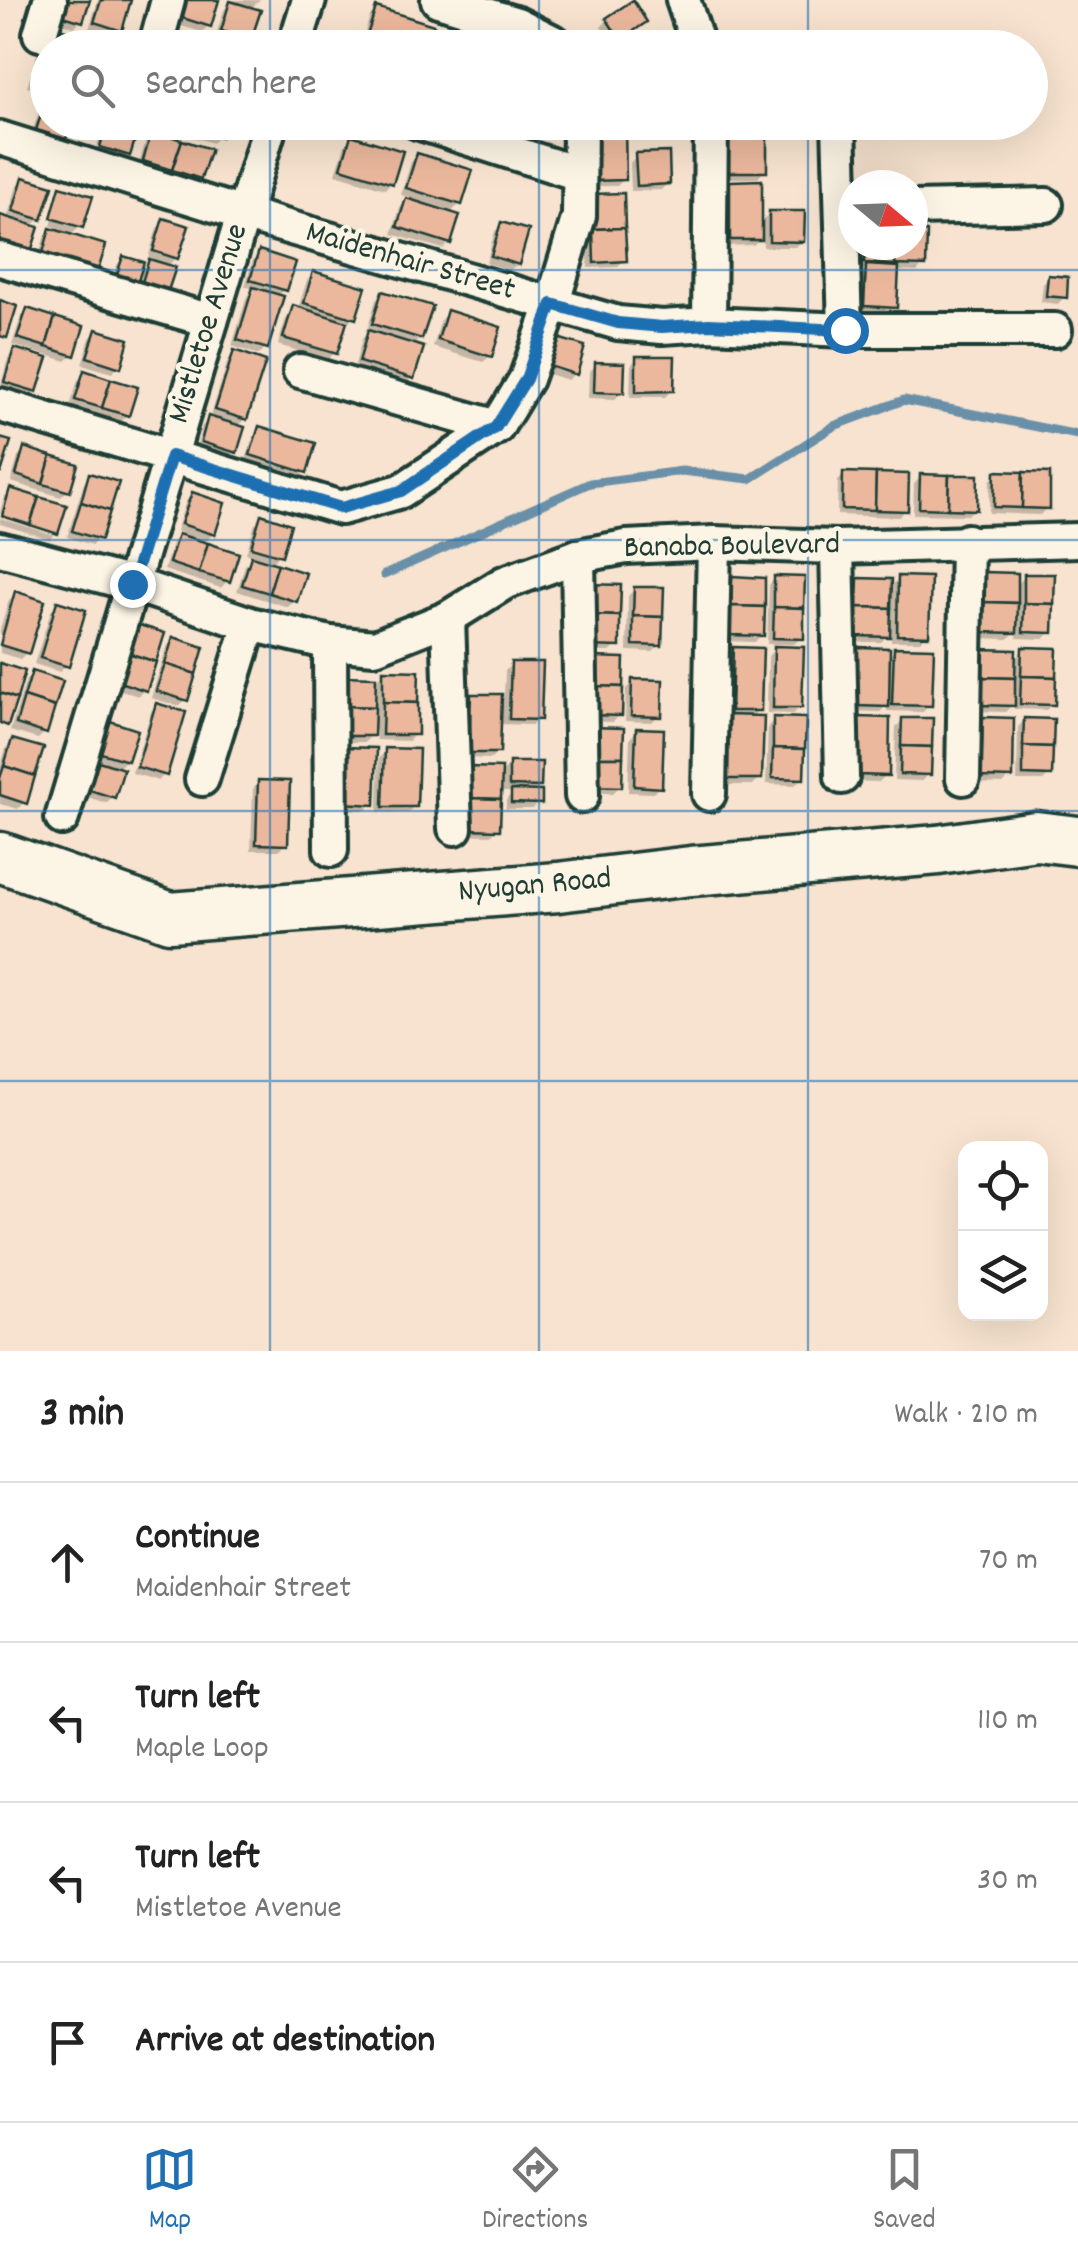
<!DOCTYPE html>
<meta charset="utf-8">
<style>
body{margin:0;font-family:Dekko,sans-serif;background:#f6f6f6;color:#222}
.controls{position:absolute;right:30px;bottom:30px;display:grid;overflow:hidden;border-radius:20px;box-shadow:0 10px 40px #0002}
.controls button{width:90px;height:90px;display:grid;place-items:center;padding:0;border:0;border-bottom:2px solid #e0e0e0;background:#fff;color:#222;font:50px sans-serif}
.compass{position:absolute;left:838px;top:170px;width:90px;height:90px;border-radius:50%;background:#fff;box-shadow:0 10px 40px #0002;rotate:109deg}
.stop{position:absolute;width:30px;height:30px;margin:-22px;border:8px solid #1f6fb2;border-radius:50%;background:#fff}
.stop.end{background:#1f6fb2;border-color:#fff;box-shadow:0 2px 10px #0008}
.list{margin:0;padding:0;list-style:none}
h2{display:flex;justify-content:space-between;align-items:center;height:130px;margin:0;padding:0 40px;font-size:42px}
h2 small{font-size:32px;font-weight:400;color:#767676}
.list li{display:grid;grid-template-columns:65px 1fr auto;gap:30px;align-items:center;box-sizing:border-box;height:160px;padding:0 40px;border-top:2px solid #e0e0e0}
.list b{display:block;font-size:38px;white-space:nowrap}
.list p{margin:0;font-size:32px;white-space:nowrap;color:#767676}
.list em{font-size:32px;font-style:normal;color:#767676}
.icon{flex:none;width:55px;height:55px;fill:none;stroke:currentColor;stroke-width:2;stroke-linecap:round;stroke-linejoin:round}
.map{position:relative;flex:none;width:1078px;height:1351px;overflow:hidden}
.search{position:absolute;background:#fff;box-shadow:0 10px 40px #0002;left:30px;right:30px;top:30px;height:110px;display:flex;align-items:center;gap:25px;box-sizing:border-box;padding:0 35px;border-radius:55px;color:#767676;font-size:38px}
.sheet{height:770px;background:#fff}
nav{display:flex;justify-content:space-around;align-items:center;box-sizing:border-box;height:140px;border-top:2px solid #e0e0e0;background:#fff;font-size:28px;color:#767676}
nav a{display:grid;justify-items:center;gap:5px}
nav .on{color:#1f6fb2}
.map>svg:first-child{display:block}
.shadow{fill:#0003}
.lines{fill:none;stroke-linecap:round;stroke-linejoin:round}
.stream{stroke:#6990a8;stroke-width:9}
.building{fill:#ebb89d;stroke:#1f3d34;stroke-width:2.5}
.street-casing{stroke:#1f3d34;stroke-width:40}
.secondary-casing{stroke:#1f3d34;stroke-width:55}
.street{stroke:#fcf5e5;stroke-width:32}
.secondary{stroke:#fcf5e5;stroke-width:48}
.route{stroke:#1f6fb2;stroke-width:12}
.grid{fill:none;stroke:#1f6fb2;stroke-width:2.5;stroke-opacity:0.55}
.labels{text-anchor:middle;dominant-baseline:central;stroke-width:9;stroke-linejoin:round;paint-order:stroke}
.street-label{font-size:32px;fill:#1f3d34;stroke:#fcf5e5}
</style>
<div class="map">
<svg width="1078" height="1351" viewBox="0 0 1078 1351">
<rect width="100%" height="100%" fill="#f7e3cf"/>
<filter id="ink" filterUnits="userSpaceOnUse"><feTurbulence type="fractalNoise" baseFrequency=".01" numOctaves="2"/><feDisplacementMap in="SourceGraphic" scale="20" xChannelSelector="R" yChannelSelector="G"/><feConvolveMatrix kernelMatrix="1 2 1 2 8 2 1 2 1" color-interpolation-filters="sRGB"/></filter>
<g filter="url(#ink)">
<g class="shadow">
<polygon points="87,0 81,20 74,27 45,18"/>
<polygon points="98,0 129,0 120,30 113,36 89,29"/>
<polygon points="181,0 216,0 208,26 202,32 174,24"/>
<polygon points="232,0 260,0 250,9 246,48 212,48 224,10"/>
<polygon points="376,10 425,48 360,48 370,16"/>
<polygon points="608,20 638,28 613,45 601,27"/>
<polygon points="43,34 48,48 48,93 27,87"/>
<polygon points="46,102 48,122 64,138 58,145 31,137 40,108"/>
<polygon points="107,122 128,155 121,162 95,153 103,127"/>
<polygon points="143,122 180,122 172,132"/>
<polygon points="190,122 223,122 219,136 212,143 187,135"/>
<polygon points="723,122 764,122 764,171 758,178 723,178"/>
<polygon points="623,129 624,179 617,186 585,186"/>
<polygon points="153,133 199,178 192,185 138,168 146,140"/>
<polygon points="352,138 391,182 385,189 336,174 345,145"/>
<polygon points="418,156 460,204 449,214 449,243 443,249 392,234 400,208 410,197 401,195 411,162"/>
<polygon points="636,156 668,183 661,190 631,191 630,163"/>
<polygon points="24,179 40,219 31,227 0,217 7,219 17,186"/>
<polygon points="731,184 760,224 770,213 802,241 795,247 763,247 763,235 753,245 724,246 724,191"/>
<polygon points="61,189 80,227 36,266 44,238 55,227 51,226 61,193 57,193"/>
<polygon points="587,203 624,260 617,267 588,268"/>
<polygon points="164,221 176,258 135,295 140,279 127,292 110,287 117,265 124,258 137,274 152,259 148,258 157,228"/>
<polygon points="502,225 517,264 510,270 486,263 495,231"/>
<polygon points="913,234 923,265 917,272 897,271 895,307 888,314 859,312 861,275 866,269 859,269 860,245 913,245"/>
<polygon points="260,253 285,289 277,297 265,348 259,355 232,346 247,296 254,289 245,286 253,260"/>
<polygon points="314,274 354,317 347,324 344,323 334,353 328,360 278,345 287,315 294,308 298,309 307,280"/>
<polygon points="1049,278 1064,297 1058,304 1041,302 1043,284"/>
<polygon points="383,293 420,338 412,346 412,377 406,384 354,368 362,339 371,331 367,330 376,300"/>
<polygon points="27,311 73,355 66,361 12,345 21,317"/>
<polygon points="448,313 490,356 483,362 433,347 441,319"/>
<polygon points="96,332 118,366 112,373 82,364 90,338"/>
<polygon points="548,347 574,374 568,380 541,372"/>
<polygon points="15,351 35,391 29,398 0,389 8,358"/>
<polygon points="234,353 245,419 237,427 235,451 228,458 196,448 202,426 210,419 228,360"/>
<polygon points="637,358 672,390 665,397 630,397 631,365"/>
<polygon points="596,365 622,392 615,399 588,398 589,372"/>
<polygon points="85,373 127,415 121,422 70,406 78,380"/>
<polygon points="260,429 305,472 298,478 245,462 254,436"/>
<polygon points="25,450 67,491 61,497 11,482 18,457"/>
<polygon points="996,474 1047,508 1040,515 989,513 990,481"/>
<polygon points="844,475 906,510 899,517 837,515 838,481"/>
<polygon points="90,476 99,538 92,545 67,537 84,483"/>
<polygon points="921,477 974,509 968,515 913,514 914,484"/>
<polygon points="11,491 56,530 0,513 4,497"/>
<polygon points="192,495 213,534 203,544 227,581 221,588 164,570 172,543 182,533 176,531 186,501"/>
<polygon points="262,517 279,555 270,564 295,600 288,607 237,591 245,565 254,556 246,553 255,524"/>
<polygon points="0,518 54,535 50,539 0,524"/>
<polygon points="984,574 1016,586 1025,576 1051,632 1044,639 1017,638 1018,629 1008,639 976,638 977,581"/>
<polygon points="775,578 801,638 794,644 767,644 769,585"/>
<polygon points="899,578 927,634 920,641 891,641 891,632 881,642 851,642 852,587 859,580 889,589"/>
<polygon points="733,579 761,635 755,642 725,641 727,585"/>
<polygon points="590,586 617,646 610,652 582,652"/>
<polygon points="635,589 660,645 653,652 627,651 628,596"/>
<polygon points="15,594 27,652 20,659 0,653 0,629 9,600"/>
<polygon points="58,604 66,665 60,672 34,664 51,611"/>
<polygon points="162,635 145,689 138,696 111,687"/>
<polygon points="174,640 186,699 179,706 151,698 167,646"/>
<polygon points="775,649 800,707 793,714 767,713 768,656"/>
<polygon points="859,649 888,657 895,650 929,705 923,712 887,711 887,705 880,712 851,711 852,656"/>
<polygon points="734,650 758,710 750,718 759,778 753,785 720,785 721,724 729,716 726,716 727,656"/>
<polygon points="1023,650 1053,704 1046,710 1014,709 1015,702 1005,712 973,711"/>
<polygon points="512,664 539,719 532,725 499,724 498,752 491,759 464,758 466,703 472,696 504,697 505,671"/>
<polygon points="586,666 620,715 613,722 584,721"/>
<polygon points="384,672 415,734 409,741 376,740 376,730 365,742 335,742 373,684"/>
<polygon points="33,674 45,732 38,739 10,731 26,680"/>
<polygon points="633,682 659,715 652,722 625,721 626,689"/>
<polygon points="157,705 164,775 158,781 132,773 151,712"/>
<polygon points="984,719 1010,777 1003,784 976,783 977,726"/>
<polygon points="774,720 802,778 795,785 766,784 768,726"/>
<polygon points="903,720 929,774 922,781 894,780 896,727"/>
<polygon points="1025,720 1050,775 1043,781 1017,781 1018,727"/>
<polygon points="851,726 886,775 879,782 849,781"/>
<polygon points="98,729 126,760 116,770 113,796 106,803 78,794"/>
<polygon points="637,731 660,786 653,793 628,792 630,738"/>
<polygon points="585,736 620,786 613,793 583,792"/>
<polygon points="13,741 24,802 18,809 0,804 0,769 6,748"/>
<polygon points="386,751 414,806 408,813 378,812 379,758"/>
<polygon points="338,756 372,804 366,810 336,809"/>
<polygon points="510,764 539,786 531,794 539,803 532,809 506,809 506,800 513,792 499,792 498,828 491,835 460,834 499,776"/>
<polygon points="259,782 286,844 279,850 251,850 253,789"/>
</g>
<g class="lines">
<polyline class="stream" points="384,575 590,483 682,471 750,479 834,426 904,400 1078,435"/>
</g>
<g class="building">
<polygon points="53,0 90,0 83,22 50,12"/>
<polygon points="101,0 131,0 122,31 94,22"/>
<polygon points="184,0 219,0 211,27 179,17"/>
<polygon points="633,0 647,22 620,40 606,18"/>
<polygon points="230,1 261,10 251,40 221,31"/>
<polygon points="376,7 434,25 427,48 371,48 364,45"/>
<polygon points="49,25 80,34 76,48 48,48 48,86 32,81"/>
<polygon points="451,30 510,48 445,48"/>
<polygon points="221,31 251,40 249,48 215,48"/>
<polygon points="608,37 611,48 577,48"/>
<polygon points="86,38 117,48 83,48"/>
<polygon points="46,99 48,99 48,122 72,122 66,139 36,130"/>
<polygon points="107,122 125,122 139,127 130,156 100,147"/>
<polygon points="193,122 225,122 221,137 192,128"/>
<polygon points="729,122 767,122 767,172 728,172"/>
<polygon points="625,126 626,180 591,181 590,127"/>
<polygon points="152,130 182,140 172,170 143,161"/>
<polygon points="351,135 403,151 393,184 341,168"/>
<polygon points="182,140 211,149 201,179 172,170"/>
<polygon points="669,152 670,184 637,186 635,153"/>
<polygon points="417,153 473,170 462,205 406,188"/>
<polygon points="23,177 53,186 42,220 13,211"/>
<polygon points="762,180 762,240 730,240 730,181"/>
<polygon points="60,186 93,196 83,228 51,218"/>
<polygon points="624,193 625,228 593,229 592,194"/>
<polygon points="406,198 460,215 451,244 397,227"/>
<polygon points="769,211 805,211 804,242 769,241"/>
<polygon points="0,215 39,227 29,258 0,249"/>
<polygon points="163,218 189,226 178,259 153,251"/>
<polygon points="501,222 529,230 519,265 491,256"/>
<polygon points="50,228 106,245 96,277 41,260"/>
<polygon points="625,228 627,261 594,263 593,229"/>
<polygon points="913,231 927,232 926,266 895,265 896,245 913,245"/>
<polygon points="866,245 896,245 895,265 864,263"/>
<polygon points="259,250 296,262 287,291 250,280"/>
<polygon points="123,256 144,262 136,287 115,280"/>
<polygon points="149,259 176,267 166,297 140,289"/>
<polygon points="866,265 899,267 897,308 864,306"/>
<polygon points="313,271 366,287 356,319 304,303"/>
<polygon points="1048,275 1068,277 1067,298 1046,296"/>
<polygon points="253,287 284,296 268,349 237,340"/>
<polygon points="382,291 433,306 422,339 372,324"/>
<polygon points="0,300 17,306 7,338 0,336"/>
<polygon points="293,305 347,322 337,354 283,338"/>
<polygon points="27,308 55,317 46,347 17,338"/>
<polygon points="447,310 501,327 492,357 438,340"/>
<polygon points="55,317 84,326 75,356 46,347"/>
<polygon points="96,329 129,339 121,368 87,357"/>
<polygon points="368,330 424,347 414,379 359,362"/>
<polygon points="554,337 585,346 577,375 546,365"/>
<polygon points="14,348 48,358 37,392 4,382"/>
<polygon points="234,350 266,361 247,420 215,410"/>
<polygon points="636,356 675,356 674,391 636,392"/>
<polygon points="595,362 625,363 624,393 594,392"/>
<polygon points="84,370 111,379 102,408 75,400"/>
<polygon points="111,379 138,387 129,416 102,408"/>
<polygon points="208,416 245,427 237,453 201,442"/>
<polygon points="259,426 316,443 307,473 250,455"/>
<polygon points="0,438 11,441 1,473 0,473"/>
<polygon points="24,447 51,456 43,484 16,475"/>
<polygon points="51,456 78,464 70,492 43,484"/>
<polygon points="995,471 1023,472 1022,508 994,507"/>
<polygon points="843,472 876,473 875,510 842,509"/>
<polygon points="1023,472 1050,473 1050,509 1022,508"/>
<polygon points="89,473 119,482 110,511 81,502"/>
<polygon points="876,473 909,474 908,511 875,510"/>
<polygon points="920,474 949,475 948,509 919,508"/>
<polygon points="949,475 978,475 977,510 948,509"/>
<polygon points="10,488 39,497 30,525 2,516"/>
<polygon points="192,492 225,503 215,535 181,524"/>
<polygon points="39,497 67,505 58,534 30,525"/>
<polygon points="81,502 110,511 101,540 72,531"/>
<polygon points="261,514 291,524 282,556 251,547"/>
<polygon points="178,534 208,543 199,573 169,563"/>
<polygon points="208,543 239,553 230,582 199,573"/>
<polygon points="251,556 278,564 269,593 242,585"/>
<polygon points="278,564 306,573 297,602 269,593"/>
<polygon points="983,572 1018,573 1018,603 982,602"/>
<polygon points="1024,574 1055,574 1054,604 1024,603"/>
<polygon points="732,576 765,578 765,607 731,606"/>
<polygon points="774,576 805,577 804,608 774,607"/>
<polygon points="898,576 931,577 929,636 897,635"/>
<polygon points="858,578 892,579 891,608 857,607"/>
<polygon points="589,584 621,585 620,616 589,615"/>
<polygon points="634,587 664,587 663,617 633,616"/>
<polygon points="15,591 45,601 29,654 0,645"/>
<polygon points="57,601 86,610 69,667 40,658"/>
<polygon points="982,602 1018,603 1017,633 981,632"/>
<polygon points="1024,603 1054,604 1053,633 1023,632"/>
<polygon points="731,606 765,607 764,636 730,635"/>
<polygon points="774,607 804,608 804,639 773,638"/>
<polygon points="857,607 891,608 890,637 857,636"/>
<polygon points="589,615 620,616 620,647 588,646"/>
<polygon points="633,616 663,617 662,646 633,645"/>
<polygon points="133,623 165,633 156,662 125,652"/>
<polygon points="173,637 204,647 196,674 165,664"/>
<polygon points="774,646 804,647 802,708 773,708"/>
<polygon points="733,647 763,648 761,711 731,711"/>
<polygon points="858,647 890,648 889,707 856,706"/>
<polygon points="894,647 934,648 932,706 892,705"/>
<polygon points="1022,647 1057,648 1056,677 1021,676"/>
<polygon points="980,649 1016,650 1015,678 979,677"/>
<polygon points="125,652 156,662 147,691 116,681"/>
<polygon points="592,657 624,658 623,687 591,686"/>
<polygon points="511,662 543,662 541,720 509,719"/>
<polygon points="0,663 25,671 17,699 0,693"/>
<polygon points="165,664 196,674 188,701 156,691"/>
<polygon points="383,670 419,671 418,703 383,702"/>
<polygon points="32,671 63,681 55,707 24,697"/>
<polygon points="342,676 376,677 375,707 341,706"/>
<polygon points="1021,676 1056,677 1055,705 1020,704"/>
<polygon points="979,677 1015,678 1015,706 978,705"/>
<polygon points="632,679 663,680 662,717 631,716"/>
<polygon points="591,686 623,687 622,716 590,715"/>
<polygon points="0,693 17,699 8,726 0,723"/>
<polygon points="471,694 502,694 500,753 469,753"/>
<polygon points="24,697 55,707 47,734 16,724"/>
<polygon points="383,702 418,703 418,735 382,735"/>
<polygon points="156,703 186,712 167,776 137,767"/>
<polygon points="341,706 375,707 374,736 340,736"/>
<polygon points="727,715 764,716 762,779 725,779"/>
<polygon points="773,717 806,718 805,749 773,748"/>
<polygon points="856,717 890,718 889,776 855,775"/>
<polygon points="983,717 1014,718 1013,778 981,777"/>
<polygon points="902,718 933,718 932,747 901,746"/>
<polygon points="1024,718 1054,719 1053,747 1023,746"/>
<polygon points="104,719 138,730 128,761 94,751"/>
<polygon points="590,727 624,728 623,757 590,757"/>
<polygon points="636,728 664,729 662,788 634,786"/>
<polygon points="12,739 44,748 35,776 4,766"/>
<polygon points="901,746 932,747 931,775 900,774"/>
<polygon points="1023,746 1053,747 1052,776 1023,775"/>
<polygon points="343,747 377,748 375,805 342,803"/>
<polygon points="385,748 419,749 417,807 383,807"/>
<polygon points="773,748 805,749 804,779 772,778"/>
<polygon points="590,757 623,757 622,787 589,786"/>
<polygon points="92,759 124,769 115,798 83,788"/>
<polygon points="509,762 542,762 541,787 509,786"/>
<polygon points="4,766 35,776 27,804 0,795 0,778"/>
<polygon points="468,767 502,768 501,799 466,798"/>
<polygon points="258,780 290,781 288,845 256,844"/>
<polygon points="511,790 542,791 542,804 511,803"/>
<polygon points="466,798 501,799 500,830 466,829"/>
</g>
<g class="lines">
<g class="street-casing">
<g id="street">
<polyline points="438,0 517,24 555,43 559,48"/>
<polyline points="683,0 699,48"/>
<polyline points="40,34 50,0"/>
<polyline points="155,48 168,0"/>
<polyline points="294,48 309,0"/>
<polyline points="417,122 579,174"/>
<polyline points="839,122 845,330"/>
<polyline points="0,138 243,214 618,323 662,327 709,324 845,330 1055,330"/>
<polyline points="913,208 1046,205"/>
<polyline points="0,259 211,321"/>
<polyline points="709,324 711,122"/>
<polyline points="300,371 497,427"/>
<polyline points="0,405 341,508 401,491 497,427 526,379 552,305 579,216 580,122"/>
<polyline points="837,547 842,777"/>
<polyline points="0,549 132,584 250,624 330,643 375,647 448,618 504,583 578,556 626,547 714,543 837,547 1078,540"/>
<polyline points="578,556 582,796"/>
<polyline points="448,618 455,828"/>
<polyline points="330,643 331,850"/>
<polyline points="963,778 967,541"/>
<polyline points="202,779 250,624"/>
<polyline points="709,794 714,543"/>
<polyline points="62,818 271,122"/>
</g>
</g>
<g class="secondary-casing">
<polyline id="secondary" points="0,857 170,917 558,887 691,871 938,850 1036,836 1078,841"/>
</g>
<use href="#street" class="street"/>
<use href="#secondary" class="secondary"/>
</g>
</g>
<g class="lines" filter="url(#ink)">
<polyline class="route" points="132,584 171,456 341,508 401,491 496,427 526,379 552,304 618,323 662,327 709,324 845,330"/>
</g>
<path class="grid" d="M 270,0 L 270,48M 539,0 L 539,48M 808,0 L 808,48M 270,122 L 270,1351M 539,122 L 539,1351M 808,122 L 808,1351M 0,270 L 1078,270M 0,540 L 1078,540M 0,811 L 1078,811M 0,1081 L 1078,1081"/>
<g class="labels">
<g class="street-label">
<text transform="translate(410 263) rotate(16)">Maidenhair Street</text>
<text transform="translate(210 324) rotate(-73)">Mistletoe Avenue</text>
<text transform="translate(732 548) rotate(-1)">Banaba Boulevard</text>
<text transform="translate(535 887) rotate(-5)">Nyugan Road</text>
</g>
</g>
</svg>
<div class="controls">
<button><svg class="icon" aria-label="locate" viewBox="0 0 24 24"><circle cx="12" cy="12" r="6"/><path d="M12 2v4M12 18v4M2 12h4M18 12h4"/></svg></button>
<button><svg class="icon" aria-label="layers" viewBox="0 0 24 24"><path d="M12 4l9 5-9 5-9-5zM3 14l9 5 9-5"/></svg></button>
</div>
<svg class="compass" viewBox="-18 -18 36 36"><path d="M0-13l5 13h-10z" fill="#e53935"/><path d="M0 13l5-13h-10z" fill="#767676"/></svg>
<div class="stop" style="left:845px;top:330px"></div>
<div class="stop end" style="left:132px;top:584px"></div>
<div class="search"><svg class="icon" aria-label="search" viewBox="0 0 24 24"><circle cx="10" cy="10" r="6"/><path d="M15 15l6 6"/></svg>Search here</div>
</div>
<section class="sheet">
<h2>3 min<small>Walk · 210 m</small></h2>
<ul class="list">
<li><svg class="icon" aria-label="ahead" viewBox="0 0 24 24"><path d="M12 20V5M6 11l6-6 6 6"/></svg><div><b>Continue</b><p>Maidenhair Street</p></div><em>70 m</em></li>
<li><svg class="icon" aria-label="left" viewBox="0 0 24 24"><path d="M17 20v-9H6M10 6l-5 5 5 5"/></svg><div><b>Turn left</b><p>Maple Loop</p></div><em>110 m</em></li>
<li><svg class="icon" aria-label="left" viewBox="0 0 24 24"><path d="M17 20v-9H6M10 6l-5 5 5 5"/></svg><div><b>Turn left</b><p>Mistletoe Avenue</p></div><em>30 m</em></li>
<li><svg class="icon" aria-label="arrive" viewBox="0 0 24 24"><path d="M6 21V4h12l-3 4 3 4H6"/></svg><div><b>Arrive at destination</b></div></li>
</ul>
</section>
<nav>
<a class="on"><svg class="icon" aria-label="map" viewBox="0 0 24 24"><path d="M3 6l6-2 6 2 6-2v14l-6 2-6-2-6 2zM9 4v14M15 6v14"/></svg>Map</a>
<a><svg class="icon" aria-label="directions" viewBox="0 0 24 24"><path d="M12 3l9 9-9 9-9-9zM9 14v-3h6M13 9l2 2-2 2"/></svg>Directions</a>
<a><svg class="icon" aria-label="saved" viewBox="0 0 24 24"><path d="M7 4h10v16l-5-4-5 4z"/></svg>Saved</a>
</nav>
